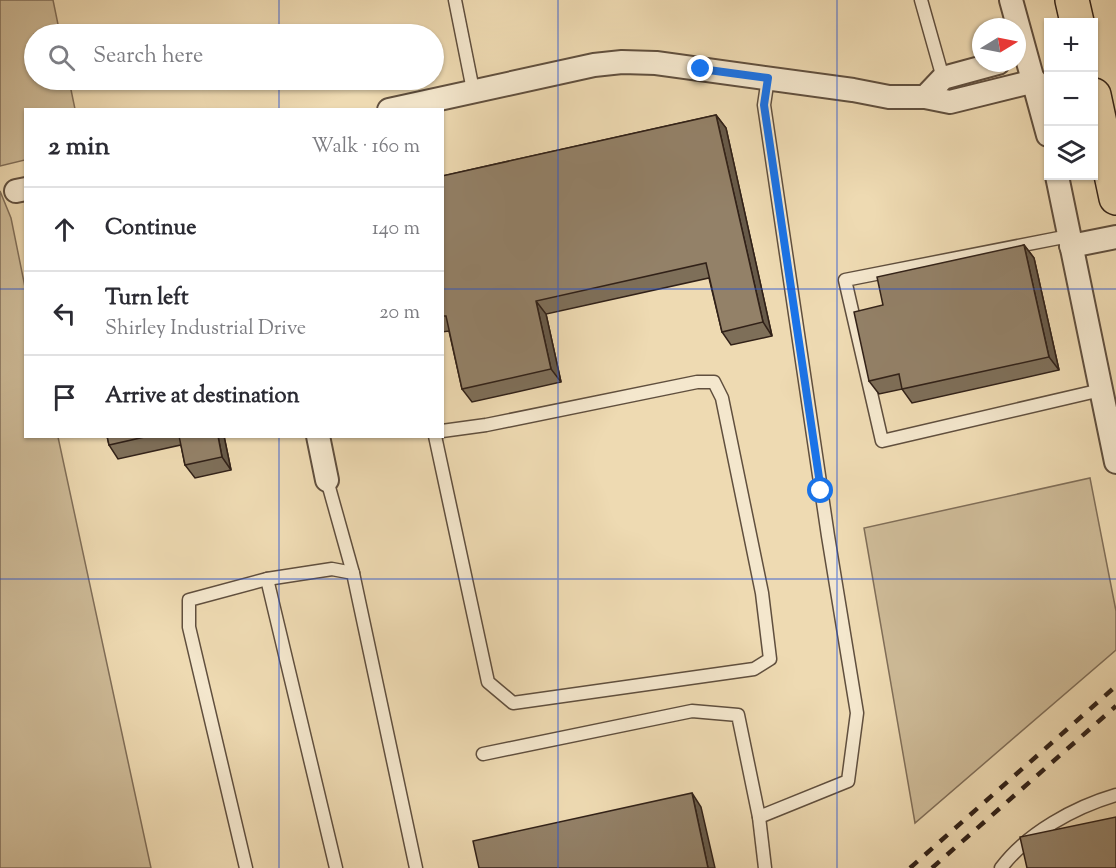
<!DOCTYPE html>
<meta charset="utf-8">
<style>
body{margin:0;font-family:"Sorts Mill Goudy",serif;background:#f2f2f3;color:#2b2b33}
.controls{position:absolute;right:18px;top:18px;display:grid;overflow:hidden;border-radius:0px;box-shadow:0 2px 4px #0004}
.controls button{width:54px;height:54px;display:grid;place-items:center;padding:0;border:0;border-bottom:2px solid #e1e1e2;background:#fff;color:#2b2b33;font:30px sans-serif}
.compass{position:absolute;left:972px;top:18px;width:54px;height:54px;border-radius:50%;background:#fff;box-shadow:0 2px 4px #0004;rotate:80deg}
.stop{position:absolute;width:18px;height:18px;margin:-14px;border:4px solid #1a73e8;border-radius:50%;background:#fff}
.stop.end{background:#1a73e8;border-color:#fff;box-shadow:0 2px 6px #0008}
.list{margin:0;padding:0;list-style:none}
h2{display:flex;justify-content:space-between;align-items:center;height:78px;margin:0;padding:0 24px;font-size:26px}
h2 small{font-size:20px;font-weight:400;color:#7c7c81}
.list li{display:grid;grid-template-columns:39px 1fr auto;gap:18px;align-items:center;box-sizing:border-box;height:84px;padding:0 24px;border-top:2px solid #e1e1e2}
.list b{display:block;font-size:22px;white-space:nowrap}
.list p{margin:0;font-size:20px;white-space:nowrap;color:#7c7c81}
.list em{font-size:20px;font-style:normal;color:#7c7c81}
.icon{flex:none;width:33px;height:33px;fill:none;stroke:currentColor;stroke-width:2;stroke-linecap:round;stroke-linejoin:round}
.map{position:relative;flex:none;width:1116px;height:868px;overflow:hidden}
.search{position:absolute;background:#fff;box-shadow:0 2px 4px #0004;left:24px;top:24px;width:420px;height:66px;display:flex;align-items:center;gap:15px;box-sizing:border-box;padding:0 21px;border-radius:33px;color:#7c7c81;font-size:22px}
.panel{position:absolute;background:#fff;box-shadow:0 2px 4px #0004;left:24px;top:108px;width:420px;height:330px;border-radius:0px}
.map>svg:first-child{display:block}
.green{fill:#cebb98;stroke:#806e58;stroke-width:1.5}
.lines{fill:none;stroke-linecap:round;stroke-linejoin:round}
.lane-casing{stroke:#604f3e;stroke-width:15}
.street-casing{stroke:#604f3e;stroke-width:26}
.primary-casing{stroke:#312118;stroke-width:36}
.lane{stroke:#f4e7cd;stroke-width:12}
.street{stroke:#f4e7cd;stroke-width:22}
.primary{stroke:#eedab2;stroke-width:33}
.rail{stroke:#312118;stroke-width:4.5;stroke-dasharray:10 10;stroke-linecap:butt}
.wall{fill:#7e6f59;stroke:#312118;stroke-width:1.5}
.shaded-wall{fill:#675a49;stroke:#312118;stroke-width:1.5}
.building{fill:#938168;stroke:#312118;stroke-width:1.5}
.route{stroke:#1a73e8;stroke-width:8}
.grid{fill:none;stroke:#1d4ed8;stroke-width:1.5;stroke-opacity:0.55}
</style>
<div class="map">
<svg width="1116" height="868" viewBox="0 0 1116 868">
<rect width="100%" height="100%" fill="#eedab2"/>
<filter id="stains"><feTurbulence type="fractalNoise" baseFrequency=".00333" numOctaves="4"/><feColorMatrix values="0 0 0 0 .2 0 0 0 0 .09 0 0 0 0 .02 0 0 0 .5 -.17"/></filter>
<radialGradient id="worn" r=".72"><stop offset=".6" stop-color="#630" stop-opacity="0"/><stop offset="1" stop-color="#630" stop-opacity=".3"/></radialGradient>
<g class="green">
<polygon points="0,0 53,0 60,34 34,34 34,80 69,80 75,109 26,110 25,160 0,166"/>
<polygon points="0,191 11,218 25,287 26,436 58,437 151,868 0,868"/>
<polygon points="1090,478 1116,611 1116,650 915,823 864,528"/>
</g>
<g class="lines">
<g class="lane-casing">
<g id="lane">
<polyline points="455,0 473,90"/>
<polyline points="921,0 943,78"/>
<polyline points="1069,236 845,280 882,441 1101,390"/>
<polyline points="435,436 488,682 513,703 754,669 770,659 762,593 722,398 714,382 697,382 486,425 442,431"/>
<polyline points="327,480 353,573"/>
<polyline points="267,579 336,868"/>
<polyline points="483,754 692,711 738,715 759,817 848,781 857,713 828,536 764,105 768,78"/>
<polyline points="759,817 765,868"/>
<polyline points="246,868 189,627 189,600 267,579 332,569 353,573 416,868"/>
<path d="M 1001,868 C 1027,833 1075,807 1116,795"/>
</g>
</g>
<g class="street-casing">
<g id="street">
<polyline points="1011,0 1048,135"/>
<polyline points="925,97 943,78 998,63"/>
<polyline points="389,110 594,65 622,62 656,63 853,90 889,97 925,97 950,102 1035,81"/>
<polyline points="1057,176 1116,462"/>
<polyline points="16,191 26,189"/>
<polyline points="1071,246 1116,237"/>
<polyline points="318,436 327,480"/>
</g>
</g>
<g class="primary-casing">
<g id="primary">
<polyline points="1072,0 1077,22"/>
<polyline points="1094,95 1116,198"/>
</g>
</g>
<use href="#lane" class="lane"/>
<use href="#street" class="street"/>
<use href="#primary" class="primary"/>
<g class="rail">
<polyline points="910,868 1116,686"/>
<polyline points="932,868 1116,706"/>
</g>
</g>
<g class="wall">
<polygon points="716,115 726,128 772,336 731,345 722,332 709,278 546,314 561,382 472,402 462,389 449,331 442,332 442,176"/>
<polygon points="1024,245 1034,258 1059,370 912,403 902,389 879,394 869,381 883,305"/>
<polygon points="107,436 224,436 231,470 195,478 185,465 181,445 118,459 109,445"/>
</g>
<g class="shaded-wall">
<polygon points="716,115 726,128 772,336 763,322"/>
<polygon points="1024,245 1034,258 1059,370 1049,357"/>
<polygon points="536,301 546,314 561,382 551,369"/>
<polygon points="218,436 224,436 231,470 222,457"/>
<polygon points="692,793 701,807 715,868 708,868"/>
</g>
<g class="building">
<polygon points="716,115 763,322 722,332 706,263 536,301 551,369 462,389 446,316 442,316 442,176"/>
<polygon points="1024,245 1049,357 902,389 899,374 869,381 854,312 883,305 877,277"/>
<polygon points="107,436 149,436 109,445"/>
<polygon points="179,436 218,436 222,457 185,465"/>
<polygon points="692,793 708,868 479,868 473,841"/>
<polygon points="1116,817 1116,868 1027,868 1020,837"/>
</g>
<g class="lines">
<polyline class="route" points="701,69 768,78 764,105 821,491"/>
</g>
<path class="grid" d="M 279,0 L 279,34M 558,0 L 558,868M 837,0 L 837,868M 279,80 L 279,110M 0,289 L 26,289M 442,289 L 1116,289M 279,436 L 279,868M 0,579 L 1116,579"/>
<rect width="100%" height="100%" filter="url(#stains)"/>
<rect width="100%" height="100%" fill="url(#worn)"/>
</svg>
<div class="controls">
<button>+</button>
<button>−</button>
<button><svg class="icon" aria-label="layers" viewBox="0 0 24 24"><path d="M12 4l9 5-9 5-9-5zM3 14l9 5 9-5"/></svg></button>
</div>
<svg class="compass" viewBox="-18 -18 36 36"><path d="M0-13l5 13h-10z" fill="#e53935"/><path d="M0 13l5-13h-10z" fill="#7c7c81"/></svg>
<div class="stop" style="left:821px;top:491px"></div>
<div class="stop end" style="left:701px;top:69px"></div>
<div class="search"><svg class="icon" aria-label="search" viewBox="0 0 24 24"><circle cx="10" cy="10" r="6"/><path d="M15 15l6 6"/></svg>Search here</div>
<section class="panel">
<h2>2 min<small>Walk · 160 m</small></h2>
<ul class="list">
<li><svg class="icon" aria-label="ahead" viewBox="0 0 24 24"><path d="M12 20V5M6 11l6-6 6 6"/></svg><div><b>Continue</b></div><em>140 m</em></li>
<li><svg class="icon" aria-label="left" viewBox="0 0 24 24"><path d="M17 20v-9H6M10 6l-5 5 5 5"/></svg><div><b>Turn left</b><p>Shirley Industrial Drive</p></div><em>20 m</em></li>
<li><svg class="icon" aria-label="arrive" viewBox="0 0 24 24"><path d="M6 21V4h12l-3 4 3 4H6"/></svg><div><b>Arrive at destination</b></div></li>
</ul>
</section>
</div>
